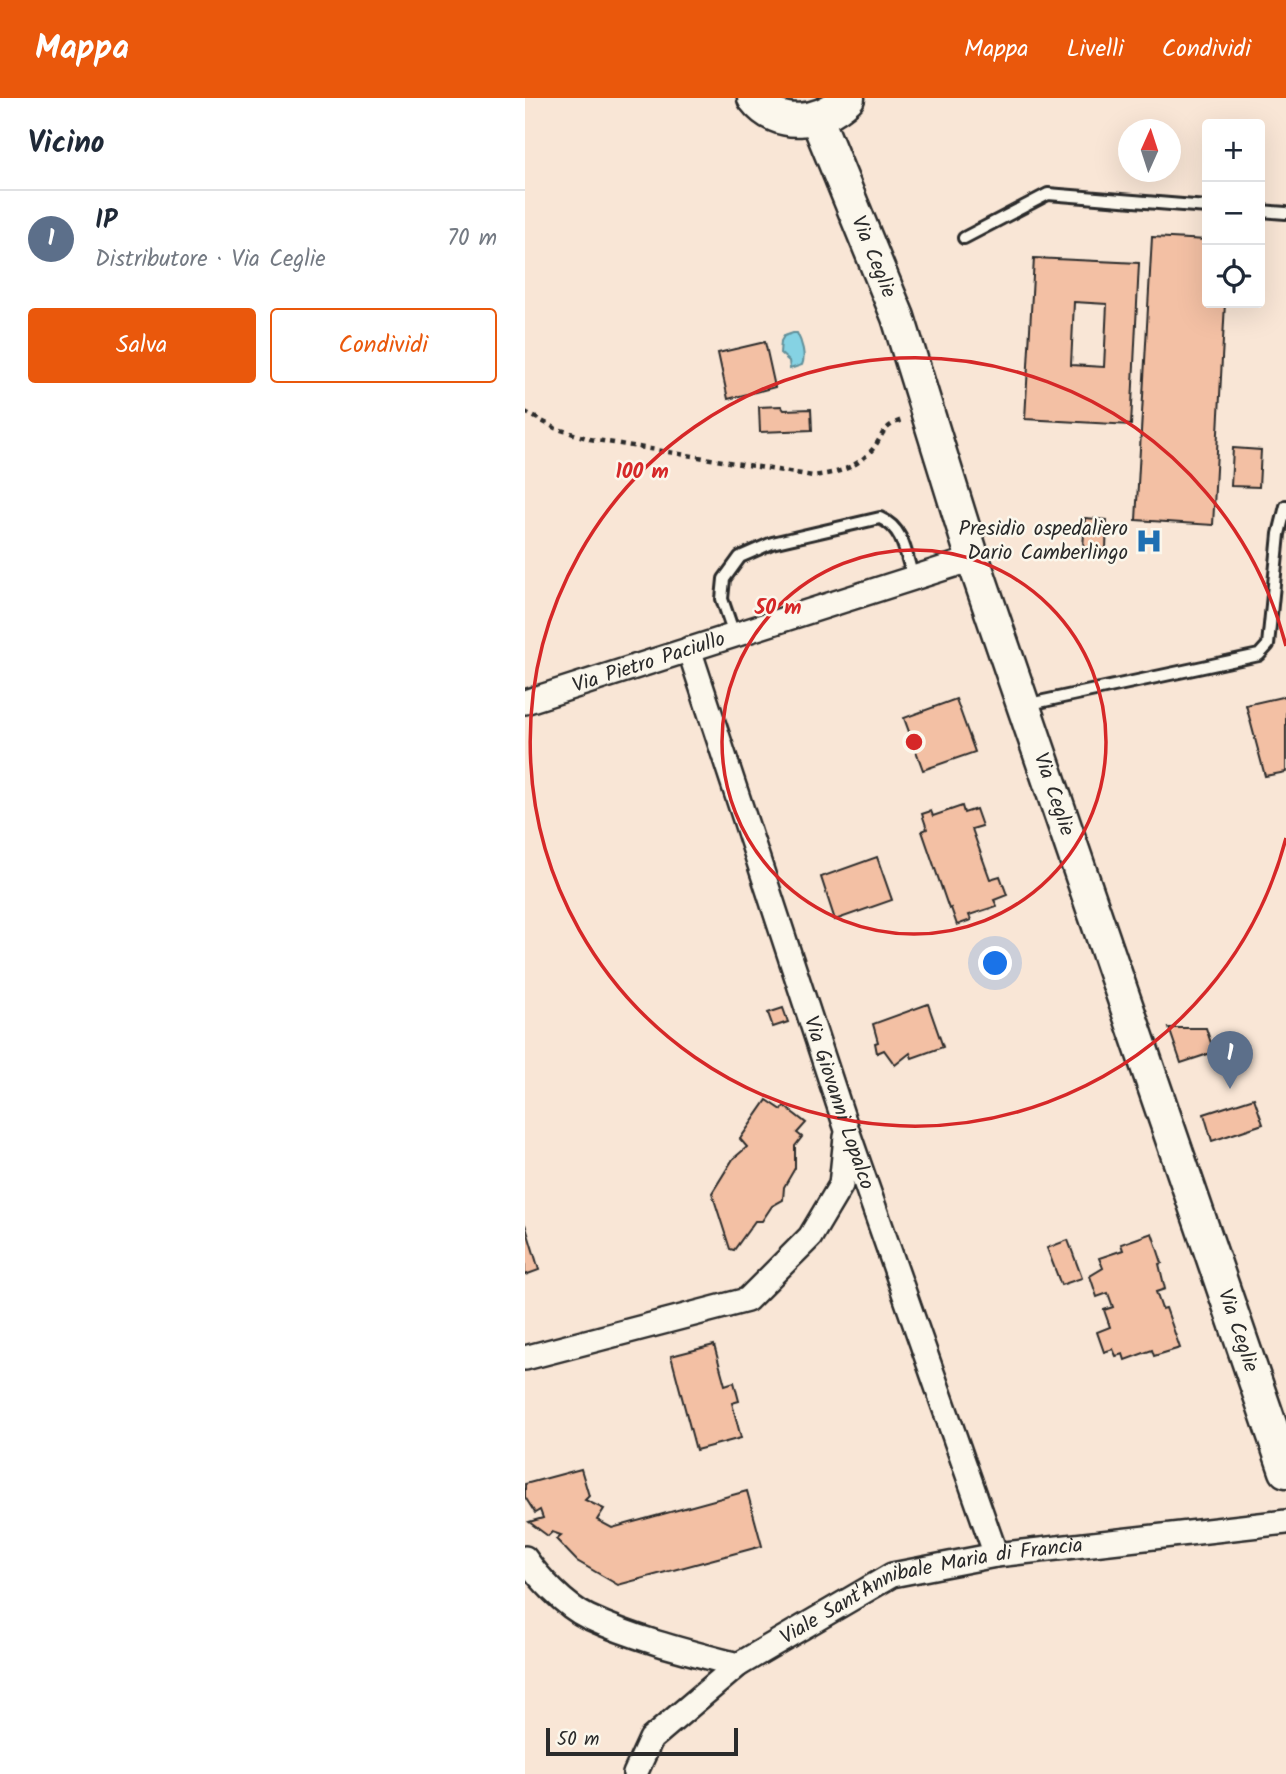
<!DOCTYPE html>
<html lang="it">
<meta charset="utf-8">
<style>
body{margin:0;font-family:Kalam,sans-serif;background:#f6f6f7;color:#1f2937}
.controls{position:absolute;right:21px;top:21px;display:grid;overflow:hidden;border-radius:7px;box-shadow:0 7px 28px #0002}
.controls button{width:63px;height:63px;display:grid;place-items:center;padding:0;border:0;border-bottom:2px solid #e0e1e3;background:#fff;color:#1f2937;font:35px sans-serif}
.compass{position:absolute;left:593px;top:21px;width:63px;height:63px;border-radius:50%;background:#fff;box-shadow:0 7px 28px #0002;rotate:3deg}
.scale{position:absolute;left:21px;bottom:18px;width:192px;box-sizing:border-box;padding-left:7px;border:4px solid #2b2b2b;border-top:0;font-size:19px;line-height:24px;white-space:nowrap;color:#2b2b2b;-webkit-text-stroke:5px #fbf7ec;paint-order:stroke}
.you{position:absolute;left:471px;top:866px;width:24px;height:24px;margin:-18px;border:5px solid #fff;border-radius:50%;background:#1a73e8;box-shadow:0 0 0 10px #1a73e833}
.badge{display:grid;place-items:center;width:46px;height:46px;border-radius:50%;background:#ea580c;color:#fff;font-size:23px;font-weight:700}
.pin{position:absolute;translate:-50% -58px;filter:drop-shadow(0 2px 4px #0008)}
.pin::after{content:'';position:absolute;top:37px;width:24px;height:21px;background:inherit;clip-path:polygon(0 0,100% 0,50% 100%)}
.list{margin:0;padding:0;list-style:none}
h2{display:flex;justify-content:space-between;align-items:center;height:91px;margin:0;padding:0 28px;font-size:30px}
h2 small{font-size:23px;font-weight:400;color:#747a83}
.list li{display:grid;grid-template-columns:46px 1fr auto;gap:21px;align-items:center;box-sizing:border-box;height:98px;padding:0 28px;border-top:2px solid #e0e1e3}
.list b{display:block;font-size:26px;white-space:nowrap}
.list p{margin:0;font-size:23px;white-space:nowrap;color:#747a83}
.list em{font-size:23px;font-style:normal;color:#747a83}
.actions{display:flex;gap:14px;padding:21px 28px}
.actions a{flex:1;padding:16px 0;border:2px solid #ea580c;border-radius:7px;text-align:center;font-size:24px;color:#ea580c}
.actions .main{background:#ea580c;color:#fff}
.icon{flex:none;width:38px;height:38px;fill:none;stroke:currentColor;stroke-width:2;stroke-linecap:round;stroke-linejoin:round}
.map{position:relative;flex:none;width:761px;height:1676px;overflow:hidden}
header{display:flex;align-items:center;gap:42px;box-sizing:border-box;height:98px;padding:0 35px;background:#ea580c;color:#fff}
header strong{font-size:33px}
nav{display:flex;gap:38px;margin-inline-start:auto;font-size:24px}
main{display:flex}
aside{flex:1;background:#fff}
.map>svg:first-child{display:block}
.water{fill:#85d2e3;stroke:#618f99;stroke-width:2}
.building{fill:#f3c0a4;stroke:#2b2b2b;stroke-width:2;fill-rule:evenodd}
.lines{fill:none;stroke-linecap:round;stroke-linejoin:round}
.lane-casing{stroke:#2b2b2b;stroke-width:16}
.street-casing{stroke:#2b2b2b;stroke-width:28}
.secondary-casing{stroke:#2b2b2b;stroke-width:37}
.path{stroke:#2b2b2b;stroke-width:4.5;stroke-dasharray:5 5;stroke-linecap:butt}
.lane{stroke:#fbf7ec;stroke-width:10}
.street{stroke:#fbf7ec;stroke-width:23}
.secondary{stroke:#fbf7ec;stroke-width:32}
.ring{fill:none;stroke:#d62828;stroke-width:3.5}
.labels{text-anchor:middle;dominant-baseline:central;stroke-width:5;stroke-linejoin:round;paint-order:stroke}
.street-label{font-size:21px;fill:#2b2b2b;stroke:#fbf7ec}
.poi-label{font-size:21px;fill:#2b2b2b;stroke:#fbf7ec;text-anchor:end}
.centre{fill:#d62828;stroke:#fbf7ec;stroke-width:3.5}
.ring-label{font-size:21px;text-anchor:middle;font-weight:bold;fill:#d62828;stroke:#fbf7ec;stroke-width:5;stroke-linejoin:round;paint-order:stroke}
</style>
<header>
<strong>Mappa</strong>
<nav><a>Mappa</a><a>Livelli</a><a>Condividi</a></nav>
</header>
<main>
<aside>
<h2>Vicino<small></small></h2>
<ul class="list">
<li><span class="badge" style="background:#5c6f8a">1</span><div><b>IP</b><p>Distributore · Via Ceglie</p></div><em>70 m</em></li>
</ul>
<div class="actions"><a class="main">Salva</a><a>Condividi</a></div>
</aside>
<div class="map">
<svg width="761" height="1676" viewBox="0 0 761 1676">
<rect width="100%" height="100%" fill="#f9e6d6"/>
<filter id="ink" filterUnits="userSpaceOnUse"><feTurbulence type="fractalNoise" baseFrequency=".0143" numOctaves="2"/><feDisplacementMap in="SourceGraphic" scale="14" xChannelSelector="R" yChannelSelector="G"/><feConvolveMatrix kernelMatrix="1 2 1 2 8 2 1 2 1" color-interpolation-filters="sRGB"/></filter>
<g filter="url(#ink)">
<path class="water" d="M 268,235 L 272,235 C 277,244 281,258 277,267 L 265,271 L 264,263 L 255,255 L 256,243 L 259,238 Z"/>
<g class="building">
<polygon points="627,139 682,142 682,205 700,205 688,427 611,422"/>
<path d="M 509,160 L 614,165 L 606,327 L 500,321 ZM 549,204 L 582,206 L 579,269 L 546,267 Z"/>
<polygon points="240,244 250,289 203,301 193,255"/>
<polygon points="256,308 259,312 286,311 287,332 235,334 234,309"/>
<polygon points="708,350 736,352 734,389 706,388"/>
<polygon points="560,420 582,422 581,451 558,450"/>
<polygon points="761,598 761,674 740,678 721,607"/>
<polygon points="431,601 450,654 398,672 379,620"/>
<polygon points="437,708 439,715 451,711 457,728 447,731 465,781 475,778 482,797 469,802 472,808 444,817 446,822 432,827 426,810 424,811 397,733 402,731 397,716 406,713 408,718"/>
<polygon points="352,759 367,802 310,822 296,779"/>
<polygon points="403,906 418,949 387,960 385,955 370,967 359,952 352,955 350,945 353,944 348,926"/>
<polygon points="258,910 263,924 248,929 243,915"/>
<polygon points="644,930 681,930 689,954 656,965"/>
<polygon points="729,1000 738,1026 687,1043 679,1016"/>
<polygon points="242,1002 257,1012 259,1008 281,1025 272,1035 277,1039 270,1048 270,1070 259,1089 258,1102 247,1108 237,1123 230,1123 209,1152 205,1151 187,1095 208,1061 222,1049 215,1041"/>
<polygon points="0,1126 14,1172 0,1177"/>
<polygon points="627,1135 637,1165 634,1166 640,1191 631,1194 637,1211 641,1210 655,1250 629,1258 627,1252 600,1262 598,1256 591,1258 588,1251 579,1254 572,1234 585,1229 579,1212 588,1209 583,1195 572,1199 565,1178 578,1170 574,1160 598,1152 596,1146"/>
<polygon points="543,1142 557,1180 536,1187 522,1150"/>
<polygon points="189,1247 200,1287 209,1284 214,1303 207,1305 216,1340 171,1352 146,1258"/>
<polygon points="56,1371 64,1398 60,1402 79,1411 72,1422 87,1430 222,1393 237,1448 93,1487 52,1463 31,1441 36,1437 27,1434 23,1438 4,1424 18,1420 15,1412 10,1415 0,1399 0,1386"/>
</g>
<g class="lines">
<g class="lane-casing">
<g id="lane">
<polyline points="735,113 761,115"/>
<polyline points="439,140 523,96 682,109"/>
<path d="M 209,536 L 197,501 L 199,481 L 215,459 L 247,445 L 355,420 C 379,430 381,457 388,480"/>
<polyline points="500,607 734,557 743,547 754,436 761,408"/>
</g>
</g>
<g class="street-casing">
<g id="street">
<path id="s1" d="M 164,551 L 322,1032 L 471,1457"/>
<path id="s2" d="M 0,604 L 448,461"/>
<polyline points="0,1260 222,1202 285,1139 316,1087 321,1039"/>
<path d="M 0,1460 C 14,1480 40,1508 63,1519 C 110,1541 163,1554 213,1567"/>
<path id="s3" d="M 110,1676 L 126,1641 L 213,1567 L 367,1477 L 471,1457 L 761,1424"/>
</g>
</g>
<g class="secondary-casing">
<g id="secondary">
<path d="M 229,0 C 254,33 296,25 323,0"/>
<path id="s4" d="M 292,21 L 373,219 L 448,461 L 761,1373"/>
</g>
</g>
<path class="path" d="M 0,314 L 30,330 L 65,341 L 288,378 C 310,375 327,372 343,356 C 359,341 353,330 377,322"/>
<use href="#lane" class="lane"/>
<use href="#street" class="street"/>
<use href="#secondary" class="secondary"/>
</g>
</g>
<g class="ring">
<circle cx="389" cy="644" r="192"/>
<path d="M761 740A384 384 0 1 1 761 548"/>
</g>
<defs>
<g id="hospital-bare" transform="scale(2.1)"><path d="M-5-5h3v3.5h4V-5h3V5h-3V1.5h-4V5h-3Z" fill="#1f6fb2" stroke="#fbf7ec" stroke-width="2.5" paint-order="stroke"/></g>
</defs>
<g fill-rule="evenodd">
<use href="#hospital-bare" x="624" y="443"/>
</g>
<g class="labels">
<g class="street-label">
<text stroke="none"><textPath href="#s4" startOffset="149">Via Ceglie</textPath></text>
<text stroke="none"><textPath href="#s2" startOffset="130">Via Pietro Paciullo</textPath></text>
<text stroke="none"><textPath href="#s4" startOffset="716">Via Ceglie</textPath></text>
<text stroke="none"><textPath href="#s1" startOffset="478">Via Giovanni Lopalco</textPath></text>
<text stroke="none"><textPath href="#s4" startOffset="1283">Via Ceglie</textPath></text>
<text stroke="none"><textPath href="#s3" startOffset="364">Viale Sant'Annibale Maria di Francia</textPath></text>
</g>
<g class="poi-label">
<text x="603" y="431">Presidio ospedaliero<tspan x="603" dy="24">Dario Camberlingo</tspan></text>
</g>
</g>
<circle cx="389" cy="644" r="10" class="centre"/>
<g class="ring-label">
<text x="117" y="380">100 m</text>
<text x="253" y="516">50 m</text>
</g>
</svg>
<div class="controls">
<button>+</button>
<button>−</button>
<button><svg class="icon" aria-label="locate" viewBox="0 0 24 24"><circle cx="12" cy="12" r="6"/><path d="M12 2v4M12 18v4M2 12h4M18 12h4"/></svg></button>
</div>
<svg class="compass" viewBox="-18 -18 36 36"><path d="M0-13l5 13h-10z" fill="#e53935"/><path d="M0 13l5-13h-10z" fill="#747a83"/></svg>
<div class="scale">50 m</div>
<div class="you"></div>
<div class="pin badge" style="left:705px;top:991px;background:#5c6f8a">1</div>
</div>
</main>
